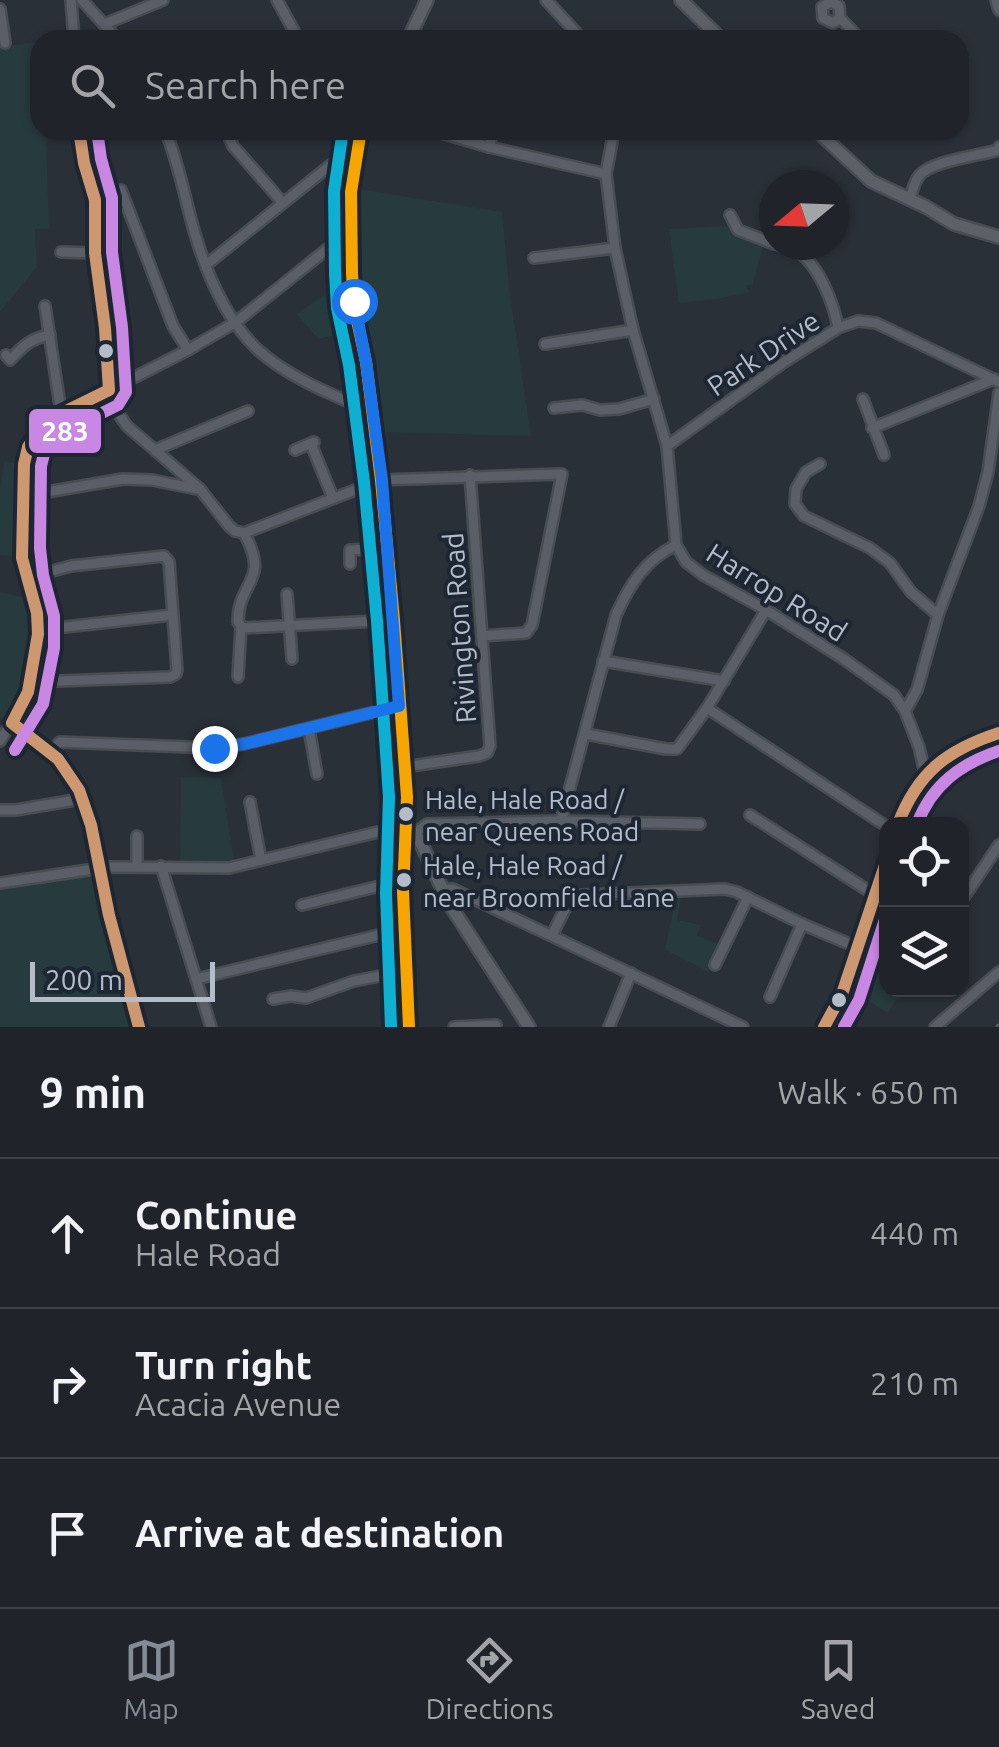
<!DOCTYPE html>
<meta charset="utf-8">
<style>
body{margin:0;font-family:Ubuntu,sans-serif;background:#282c32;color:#f1f3f6}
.controls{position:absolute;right:30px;bottom:30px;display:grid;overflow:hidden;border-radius:20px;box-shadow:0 2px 8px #0004}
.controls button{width:90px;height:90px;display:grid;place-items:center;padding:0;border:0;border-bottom:2px solid #3d4147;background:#20242a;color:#f1f3f6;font:50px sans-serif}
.compass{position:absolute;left:759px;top:170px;width:90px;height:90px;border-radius:50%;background:#20242a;box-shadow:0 2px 8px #0004;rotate:251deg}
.scale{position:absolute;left:30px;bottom:25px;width:185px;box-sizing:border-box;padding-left:10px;border:5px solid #b4bcc9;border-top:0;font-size:28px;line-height:35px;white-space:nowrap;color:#b4bcc9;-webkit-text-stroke:8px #1d2633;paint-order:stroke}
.stop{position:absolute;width:30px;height:30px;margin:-22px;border:8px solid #1a73e8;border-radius:50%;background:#fff}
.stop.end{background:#1a73e8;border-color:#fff;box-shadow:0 2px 10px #0008}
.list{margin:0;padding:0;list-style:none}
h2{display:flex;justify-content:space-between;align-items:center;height:130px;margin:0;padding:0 40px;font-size:42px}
h2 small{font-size:32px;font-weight:400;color:#a2a4a8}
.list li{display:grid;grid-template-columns:65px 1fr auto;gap:30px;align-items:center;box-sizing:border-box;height:150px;padding:0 40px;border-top:2px solid #3d4147}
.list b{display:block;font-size:38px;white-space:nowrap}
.list p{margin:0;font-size:32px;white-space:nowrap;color:#a2a4a8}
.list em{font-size:32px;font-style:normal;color:#a2a4a8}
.icon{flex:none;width:55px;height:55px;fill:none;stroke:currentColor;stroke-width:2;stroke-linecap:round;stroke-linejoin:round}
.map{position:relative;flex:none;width:999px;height:1027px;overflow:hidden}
.search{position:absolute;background:#20242a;box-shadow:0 2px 8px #0004;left:30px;right:30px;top:30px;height:110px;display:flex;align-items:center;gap:25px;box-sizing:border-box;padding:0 35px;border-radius:30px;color:#a2a4a8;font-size:38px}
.sheet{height:580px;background:#20242a}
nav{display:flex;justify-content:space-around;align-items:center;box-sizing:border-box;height:140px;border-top:2px solid #3d4147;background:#20242a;font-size:28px;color:#a2a4a8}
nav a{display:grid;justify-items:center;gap:5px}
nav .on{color:#848b96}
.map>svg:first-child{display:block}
.green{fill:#273a3e}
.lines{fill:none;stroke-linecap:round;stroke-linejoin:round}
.minor-casing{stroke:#484c53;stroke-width:14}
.major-casing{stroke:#484c55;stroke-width:16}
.minor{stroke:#5a5e66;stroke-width:9}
.major{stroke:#5c6168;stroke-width:11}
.rail{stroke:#595d64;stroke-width:2.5;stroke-dasharray:10 10;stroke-linecap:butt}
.bus-1-casing{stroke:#1d2633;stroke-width:20}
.bus-2-casing{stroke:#1d2633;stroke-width:20}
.bus-3-casing{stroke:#1d2633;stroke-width:20}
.bus-4-casing{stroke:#1d2633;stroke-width:20}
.bus-1{stroke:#f7a600;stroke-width:12}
.bus-2{stroke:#0dafd3;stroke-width:12}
.bus-3{stroke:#cd976f;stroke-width:12}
.bus-4{stroke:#c787e3;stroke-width:12}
.route{stroke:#1a73e8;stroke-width:12}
.bus-dot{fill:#b4bcc9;stroke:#1d2633;stroke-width:4}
.labels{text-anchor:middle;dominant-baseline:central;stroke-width:8;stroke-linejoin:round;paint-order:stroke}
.bus-label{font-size:26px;fill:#b4bcc9;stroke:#1d2633;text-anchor:start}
.street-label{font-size:28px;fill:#b4bcc9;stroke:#1d2633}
.line-badge{stroke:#1d2633;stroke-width:4}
.badge-label{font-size:28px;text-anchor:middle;font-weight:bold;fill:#fff}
</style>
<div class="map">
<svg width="999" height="1027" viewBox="0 0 999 1027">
<rect width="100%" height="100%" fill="#2a3038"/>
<g class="green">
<polygon points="40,42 40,130 46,130 49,229 35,229 37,267 0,312 0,47"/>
<polygon points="358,189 502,212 509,288 531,436 384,432 377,372 362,301"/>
<polygon points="728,226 741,237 763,245 753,284 746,286 749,292 717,299 679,303 669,229"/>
<polygon points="349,294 356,331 318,339 297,314 322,296"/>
<polygon points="4,461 20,464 12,556 0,555 0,491"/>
<polygon points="0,592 24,598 30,626 28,646 30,647 22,689 12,709 8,710 4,717 0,718"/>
<polygon points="181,777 221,778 234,862 180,861"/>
<polygon points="96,873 99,918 121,983 131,1027 0,1027 0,886"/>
<polygon points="676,897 681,897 677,920 701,925 697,935 719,945 710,964 710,969 707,971 665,950"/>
<polygon points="871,967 886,976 886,989 902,990 888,1013 855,993"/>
</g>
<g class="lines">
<g class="minor-casing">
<g id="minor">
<polyline points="71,0 74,40"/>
<polyline points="82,0 118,40"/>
<polyline points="277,0 299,40"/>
<polyline points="546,0 583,40"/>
<polyline points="996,0 999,10"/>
<polyline points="0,9 5,43"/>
<polyline points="840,18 833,23 823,18 822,7 831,2 839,6 840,18 861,40"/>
<polyline points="105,24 163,0"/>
<polyline points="79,130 84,163 95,200 95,253 105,328 109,390 116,410 127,426 200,489 229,526 235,531 244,533 381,480 562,474 532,625 526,633 482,636"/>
<path d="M 165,130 C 179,163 185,200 195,234 C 207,275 226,319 257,349 C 289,378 333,395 372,412"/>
<polyline points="226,130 233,146 283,203"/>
<polyline points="431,130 489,147 606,174"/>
<polyline points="614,130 606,174 615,248 633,330 667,446 676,545 686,562 703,575 766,610 844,659 894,695 905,711 919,747 925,773"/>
<polyline points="825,139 840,130"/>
<polyline points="489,147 493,130"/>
<polyline points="121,190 173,326 188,350"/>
<path d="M 910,200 C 912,192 914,182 919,176 C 930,161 979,156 998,150 L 999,147"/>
<polyline points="730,215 738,230 774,244"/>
<path d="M 779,245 C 785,247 790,247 795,250 C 818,262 834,304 838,328"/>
<polyline points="61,252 95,253"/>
<polyline points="534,258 615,248"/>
<polyline points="206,265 343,155 357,149"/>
<polyline points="45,306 61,412"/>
<polyline points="545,344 633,330"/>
<path d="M 6,355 L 10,360 C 23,346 31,338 50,335"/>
<polyline points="863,399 884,455"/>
<polyline points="554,408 582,405 600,410 619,409 654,399"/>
<polyline points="872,428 994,379"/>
<polyline points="311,444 333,498"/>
<polyline points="667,446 784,362 838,328 858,321 876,323 999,382"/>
<polyline points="155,450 248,411"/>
<polyline points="295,450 314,442"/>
<polyline points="820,464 806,472 796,489 795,504 804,516 870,548 890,563 911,592 938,615"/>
<polyline points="23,496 123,479 152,480 197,489"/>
<path d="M 244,533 C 271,582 238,580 238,622 L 243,628 L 394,620"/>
<polyline points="350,564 350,550 386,548"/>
<polyline points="26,578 71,566 164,556 169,562 177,670 176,674 170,677 31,682"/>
<polyline points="287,594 292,659"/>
<polyline points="38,630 172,615"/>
<polyline points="603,661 724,681"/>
<polyline points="238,677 241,627"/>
<polyline points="707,708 886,826"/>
<polyline points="905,711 917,690 938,615 979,506 988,472 999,393"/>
<path d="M 12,723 C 33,737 56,752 70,774 C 96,815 98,869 109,915 C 118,953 133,988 139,1027"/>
<polyline points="309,729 317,774"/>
<polyline points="586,734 666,749 677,749 707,708 766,610"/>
<polyline points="0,741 26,698 37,646 37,619 26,578 22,549 24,464 28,447 35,433 46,421 61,412 92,399 188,350 236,322 351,230"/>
<polyline points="50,752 60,742 214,748 244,744 399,706"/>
<polyline points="404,767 479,756 487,753 490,746 470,475"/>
<polyline points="250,802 261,860"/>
<polyline points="0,810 16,810 81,799"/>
<polyline points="750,815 875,895"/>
<path d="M 561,821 L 616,615 C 630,584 645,560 676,545"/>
<polyline points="415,833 427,824 561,821 700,824"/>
<polyline points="137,836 137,866"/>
<polyline points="161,866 211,1027"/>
<polyline points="0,883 108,867 229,868 407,825"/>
<polyline points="441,890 453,889 743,1027"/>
<polyline points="962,900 999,845"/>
<polyline points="302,905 404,880"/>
<polyline points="552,935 568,903 582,895 725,889 737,892 802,924 859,948"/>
<polyline points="715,965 748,897"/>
<polyline points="196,979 404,929"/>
<polyline points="770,997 802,924"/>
<polyline points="273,999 291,996 306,998 354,981 406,971"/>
<polyline points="391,1027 409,1022"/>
<polyline points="454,1027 496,1025"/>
<polyline points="609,1027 631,973"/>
<polyline points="935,1027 999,972"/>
</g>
</g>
<g class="major-casing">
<g id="major">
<polyline points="681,0 722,40"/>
<polyline points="408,40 427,0"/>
<polyline points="361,130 351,192 352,273 354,306 366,362 381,480 394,620 407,797 403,892 409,1027"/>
<polyline points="816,130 871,181 926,207 954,224 999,237"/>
<path d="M 898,824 C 915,772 948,748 999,733"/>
<polyline points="407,830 413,831 419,839 450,905 529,1027"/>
<polyline points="824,1027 842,994 886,862"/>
</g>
</g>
<use href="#minor" class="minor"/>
<use href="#major" class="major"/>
<polyline class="rail" points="996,1027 999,1024"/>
<g class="bus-1-casing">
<polyline id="bus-1" points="361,130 351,192 352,273 354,306 366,362 381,480 394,620 407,797 403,892 409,1027"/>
</g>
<g class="bus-2-casing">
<polyline id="bus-2" points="343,130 334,191 335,274 337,308 349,365 364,482 377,621 389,797 386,893 391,1027"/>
</g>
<g class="bus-3-casing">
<g id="bus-3">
<polyline points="79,130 84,163 95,200 95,253 105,328 109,390 46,421 28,447 24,464 22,558 37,613 38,634 28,692 12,723 58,759 79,790 91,825 109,915 139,1027"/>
<path d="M 898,824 C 918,772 947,750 999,733"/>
<polyline points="824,1027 842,994 886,862"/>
</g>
</g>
<g class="bus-4-casing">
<g id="bus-4">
<polyline points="15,750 43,704 54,648 54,616 43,575 40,548 41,466 44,454 58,435 118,405 126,392 122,327 112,252 112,198 101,159 97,130"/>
<path d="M 917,824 C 932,785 960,764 999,751"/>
<polyline points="844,1027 859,1000 886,916"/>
</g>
</g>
<use href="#bus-1" class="bus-1"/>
<use href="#bus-2" class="bus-2"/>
<use href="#bus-3" class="bus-3"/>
<use href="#bus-4" class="bus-4"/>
</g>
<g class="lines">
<polyline class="route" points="214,748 244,744 399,706 382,480 366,362 354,301"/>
</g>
<g class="bus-dot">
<circle cx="106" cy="351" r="9"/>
<circle cx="406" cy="814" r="9"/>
<circle cx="404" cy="880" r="9"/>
<circle cx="839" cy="1000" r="9"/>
</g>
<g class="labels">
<g class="bus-label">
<text x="425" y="799">Hale, Hale Road /<tspan x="425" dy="32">near Queens Road</tspan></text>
<text x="423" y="865">Hale, Hale Road /<tspan x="423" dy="32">near Broomfield Lane</tspan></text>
</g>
<g class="street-label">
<text transform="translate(763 353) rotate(-34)">Park Drive</text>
<text transform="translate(777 592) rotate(32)">Harrop Road</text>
<text transform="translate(459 628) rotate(-94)">Rivington Road</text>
</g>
</g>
<rect class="line-badge" x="27" y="407" width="76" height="48" rx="10" fill="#c787e3"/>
<g class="badge-label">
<text x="65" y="441">283</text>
</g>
</svg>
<div class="controls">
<button><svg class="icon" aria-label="locate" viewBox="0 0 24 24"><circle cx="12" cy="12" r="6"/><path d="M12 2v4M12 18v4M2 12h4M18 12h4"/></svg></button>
<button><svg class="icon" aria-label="layers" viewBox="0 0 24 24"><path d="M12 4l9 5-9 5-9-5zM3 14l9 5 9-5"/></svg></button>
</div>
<svg class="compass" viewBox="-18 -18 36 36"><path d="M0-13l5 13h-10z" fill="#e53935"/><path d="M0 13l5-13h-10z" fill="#a2a4a8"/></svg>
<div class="scale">200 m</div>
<div class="stop" style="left:354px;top:301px"></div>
<div class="stop end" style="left:214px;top:748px"></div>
<div class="search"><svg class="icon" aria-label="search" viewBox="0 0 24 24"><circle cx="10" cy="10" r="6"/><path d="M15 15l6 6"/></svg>Search here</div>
</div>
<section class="sheet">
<h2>9 min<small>Walk · 650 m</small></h2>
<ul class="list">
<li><svg class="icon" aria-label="ahead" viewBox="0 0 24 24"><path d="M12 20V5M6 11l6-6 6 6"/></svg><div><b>Continue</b><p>Hale Road</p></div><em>440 m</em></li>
<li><svg class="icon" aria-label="right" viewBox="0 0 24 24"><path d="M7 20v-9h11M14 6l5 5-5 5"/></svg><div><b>Turn right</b><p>Acacia Avenue</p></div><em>210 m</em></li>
<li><svg class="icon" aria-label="arrive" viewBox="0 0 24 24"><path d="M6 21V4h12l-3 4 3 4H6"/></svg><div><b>Arrive at destination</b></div></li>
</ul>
</section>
<nav>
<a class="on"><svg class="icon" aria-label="map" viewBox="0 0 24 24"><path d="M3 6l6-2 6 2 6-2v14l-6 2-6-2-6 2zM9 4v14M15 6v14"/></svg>Map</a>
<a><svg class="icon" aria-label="directions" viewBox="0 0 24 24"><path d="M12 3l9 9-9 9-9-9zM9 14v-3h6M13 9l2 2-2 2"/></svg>Directions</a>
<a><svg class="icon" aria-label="saved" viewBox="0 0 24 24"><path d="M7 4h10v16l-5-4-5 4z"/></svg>Saved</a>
</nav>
